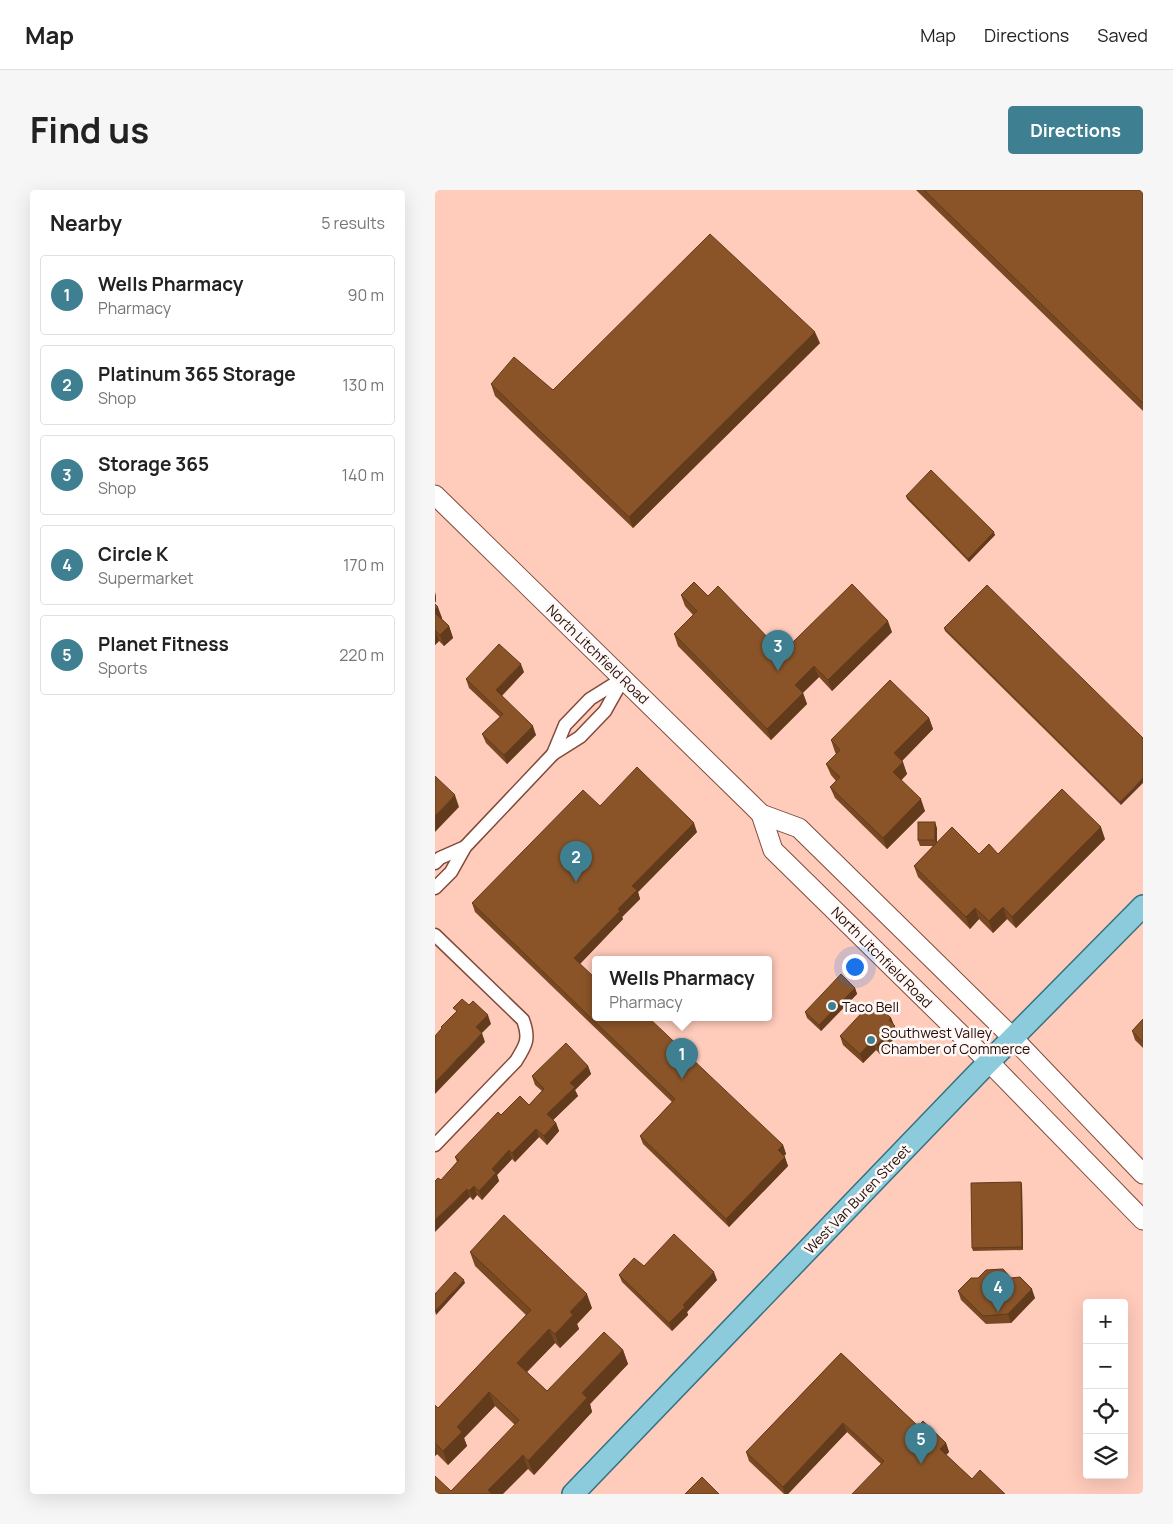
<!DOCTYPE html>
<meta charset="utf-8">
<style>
body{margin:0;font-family:Manrope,sans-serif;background:#f6f6f6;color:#222}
.controls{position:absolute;right:15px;bottom:15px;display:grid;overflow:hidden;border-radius:5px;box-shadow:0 5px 20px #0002}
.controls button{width:45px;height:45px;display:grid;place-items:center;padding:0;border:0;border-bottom:1px solid #e0e0e0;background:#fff;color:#222;font:25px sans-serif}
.you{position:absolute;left:419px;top:776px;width:18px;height:18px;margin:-12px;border:4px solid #fff;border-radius:50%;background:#1a73e8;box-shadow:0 0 0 8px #1a73e833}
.badge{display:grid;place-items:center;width:32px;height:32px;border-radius:50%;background:#3e8091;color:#fff;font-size:16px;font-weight:700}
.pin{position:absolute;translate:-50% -41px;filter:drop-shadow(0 1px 2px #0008)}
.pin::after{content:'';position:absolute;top:26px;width:18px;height:15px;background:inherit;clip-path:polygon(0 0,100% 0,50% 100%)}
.popup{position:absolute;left:157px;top:766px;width:180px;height:65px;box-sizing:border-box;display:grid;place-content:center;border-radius:5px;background:#fff;filter:drop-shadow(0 1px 4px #0005);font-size:16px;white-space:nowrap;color:#767676}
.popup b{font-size:19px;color:#222}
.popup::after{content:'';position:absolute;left:50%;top:100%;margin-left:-10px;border:10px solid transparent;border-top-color:#fff}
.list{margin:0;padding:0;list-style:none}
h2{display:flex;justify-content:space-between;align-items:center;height:65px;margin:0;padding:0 20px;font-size:21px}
h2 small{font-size:16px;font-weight:400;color:#767676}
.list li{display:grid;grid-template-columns:32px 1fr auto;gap:15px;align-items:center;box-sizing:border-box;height:80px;margin:0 10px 10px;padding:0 10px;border:1px solid #e0e0e0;border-radius:5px}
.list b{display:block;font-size:19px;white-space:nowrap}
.list p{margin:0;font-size:16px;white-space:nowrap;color:#767676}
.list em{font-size:16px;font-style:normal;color:#767676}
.icon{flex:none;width:28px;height:28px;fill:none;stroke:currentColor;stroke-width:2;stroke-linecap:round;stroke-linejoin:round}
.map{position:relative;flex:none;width:708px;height:1304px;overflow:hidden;border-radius:5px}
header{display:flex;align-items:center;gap:30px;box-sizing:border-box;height:70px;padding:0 25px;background:#fff;border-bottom:1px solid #e0e0e0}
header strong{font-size:24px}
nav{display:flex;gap:28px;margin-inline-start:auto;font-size:18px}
.intro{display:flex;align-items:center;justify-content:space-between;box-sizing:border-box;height:120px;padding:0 30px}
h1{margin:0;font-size:35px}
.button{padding:12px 22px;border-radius:5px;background:#3e8091;color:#fff;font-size:18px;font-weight:700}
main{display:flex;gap:30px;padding:0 30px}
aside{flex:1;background:#fff;border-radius:5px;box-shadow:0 5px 20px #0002}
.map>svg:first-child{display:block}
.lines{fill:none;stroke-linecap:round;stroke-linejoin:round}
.street-casing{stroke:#814a3a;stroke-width:15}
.secondary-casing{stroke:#814a3a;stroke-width:21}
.primary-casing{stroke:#357281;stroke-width:24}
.street{stroke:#fff;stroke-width:12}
.secondary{stroke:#fff;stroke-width:19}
.primary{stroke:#8bcbdb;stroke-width:21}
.wall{fill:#774822}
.shaded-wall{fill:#613b1c}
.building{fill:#8a5428;stroke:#613b1c}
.poi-dot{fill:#3e8091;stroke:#fff8f6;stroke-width:2}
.labels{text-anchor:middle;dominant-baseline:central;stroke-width:5;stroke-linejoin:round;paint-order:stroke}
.street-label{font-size:14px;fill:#230d07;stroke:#fff8f6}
.poi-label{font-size:14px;fill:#230d07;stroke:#fff8f6;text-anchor:start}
</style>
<header>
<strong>Map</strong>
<nav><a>Map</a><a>Directions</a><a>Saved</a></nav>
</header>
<div class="intro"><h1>Find us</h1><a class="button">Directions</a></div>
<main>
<aside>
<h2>Nearby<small>5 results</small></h2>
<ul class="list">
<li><span class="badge">1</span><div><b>Wells Pharmacy</b><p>Pharmacy</p></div><em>90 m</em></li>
<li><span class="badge">2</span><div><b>Platinum 365 Storage</b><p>Shop</p></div><em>130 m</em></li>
<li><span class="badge">3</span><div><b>Storage 365</b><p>Shop</p></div><em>140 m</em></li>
<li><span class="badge">4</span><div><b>Circle K</b><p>Supermarket</p></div><em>170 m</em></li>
<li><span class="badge">5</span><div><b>Planet Fitness</b><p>Sports</p></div><em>220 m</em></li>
</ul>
</aside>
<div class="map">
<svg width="708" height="1304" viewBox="0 0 708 1304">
<rect width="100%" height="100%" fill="#ffcbbb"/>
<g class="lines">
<g class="street-casing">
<g id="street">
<polyline points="118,564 130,535 155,509 187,489"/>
<polyline points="0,673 5,668 30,657"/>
<polyline points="0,698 16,682 30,657 118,564 145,547 170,521 188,489"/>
<path d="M 0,745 L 88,830 C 95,849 91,855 81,871 L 0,955"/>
</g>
</g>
<g class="secondary-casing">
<g id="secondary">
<polyline points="0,305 317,615 326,624 338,660 554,872 708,1030"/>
<polyline points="326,624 364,638 578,848 708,984"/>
</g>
</g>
<g class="primary-casing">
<polyline id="primary" points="138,1304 541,885 708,716"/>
</g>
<use href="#street" class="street"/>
<use href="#secondary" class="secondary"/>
<use href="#primary" class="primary"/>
</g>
<g class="wall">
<polygon points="481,0 708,0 708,221"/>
<polygon points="385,153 198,338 60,206 56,194 118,200"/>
<polygon points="471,306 560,345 534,372 472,309"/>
<polygon points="246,405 273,406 340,455 358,452 457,442 397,501 384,487 368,503 372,514 336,550 243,456 239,444 258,425 250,416"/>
<polygon points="0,414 7,428 7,429 14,436 18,448 9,456 4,451 0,455"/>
<polygon points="509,438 708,548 686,615 510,441"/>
<polygon points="89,482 67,506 101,545 72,574 51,553 47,544 65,527 34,498 31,489"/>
<polygon points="494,528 498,539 467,571 472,584 466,590 490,621 452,659 400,608 395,597 401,591 396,585 391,574 401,564 400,562 396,550"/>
<polygon points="165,616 262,642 203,702 205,709 187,727 188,729 145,774 161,828 348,955 351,964 349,966 353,976 294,1037 208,954 205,946 237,912 40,722 37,713"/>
<polygon points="502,638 502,652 544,664 563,664 670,649 581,738 572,729 558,743 544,729 535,739 483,687 479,676 498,656 485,656 483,650"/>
<polygon points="420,798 422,804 386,841 372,828 370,822"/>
<polygon points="442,819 456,828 463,845 445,864 441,860 428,873 408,855 405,846"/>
<polygon points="708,829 708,858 700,850 697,841"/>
<polygon points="153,876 156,884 140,900 143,906 118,930 121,933 124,941 112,955 104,947 80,972 77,969 62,985 64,991 47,1010 42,1005 38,1010 35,1007 6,990 22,972 20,967 66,925 94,915 107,901 100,895 97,886"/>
<polygon points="586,992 587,995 588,1060 538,1061 537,1058"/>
<polygon points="35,1062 157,1118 142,1134 144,1139 125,1158 120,1153 92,1182 112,1201 188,1160 193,1174 155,1214 157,1222 99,1285 93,1279 16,1301 80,1235 60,1216 29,1248 32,1256 13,1275 2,1264 0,1266 0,1215 3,1218 91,1125 40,1076"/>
<polygon points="209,1076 282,1090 252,1122 253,1125 237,1141 187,1092 184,1085"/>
<polygon points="576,1088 600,1108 576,1133 551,1134 526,1110 523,1101"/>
<polygon points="406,1163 483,1236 511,1253 514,1262 511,1265 537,1289 570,1304 446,1274 412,1242 353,1304 349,1304 314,1271 311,1262"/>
</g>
<g class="shaded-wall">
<polygon points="380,142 385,153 198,338 194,327"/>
<polygon points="559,342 560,345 534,372 533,369"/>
<polygon points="0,402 1,406 1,411 0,413"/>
<polygon points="3,417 7,428 3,433 0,425 0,420"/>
<polygon points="453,431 457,442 397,501 393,490"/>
<polygon points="14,436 18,448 9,456 5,445"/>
<polygon points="0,440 4,451 0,455"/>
<polygon points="86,474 89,482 64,508 61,500"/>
<polygon points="379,476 384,487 364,506 360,495"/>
<polygon points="368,503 372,514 336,550 332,539"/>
<polygon points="494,528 498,539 463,575 459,563"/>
<polygon points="98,536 101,545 72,574 69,565"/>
<polygon points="468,572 472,584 463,594 458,582"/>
<polygon points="708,588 708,593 686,615 685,612"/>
<polygon points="20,605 24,617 0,642 0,626"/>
<polygon points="486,609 490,621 452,659 448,648"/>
<polygon points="500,632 502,638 502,656 500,650"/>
<polygon points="259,633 262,642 203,702 205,709 187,727 188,729 142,777 139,768 183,719 197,696"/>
<polygon points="666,637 670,649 581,738 577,727"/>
<polygon points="568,717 572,729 558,743 554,731"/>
<polygon points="540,718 544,729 535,739 531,727"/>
<polygon points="420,798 422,804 386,841 384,835"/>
<polygon points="53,825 56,834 44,846 41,837"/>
<polygon points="456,828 463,845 445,864 442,855 454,830"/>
<polygon points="47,843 50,852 0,904 0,892"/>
<polygon points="437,851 441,860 428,873 425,864"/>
<polygon points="153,876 156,884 140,900 143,906 115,933 112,924 135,893"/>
<polygon points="121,933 124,941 112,955 109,946"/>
<polygon points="101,939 104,947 80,972 77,963"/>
<polygon points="348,955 351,964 346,969 343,960"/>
<polygon points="74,960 77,969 62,985 64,991 47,1010 44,1001 57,979"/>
<polygon points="350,967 353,976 294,1037 291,1029"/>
<polygon points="586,992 587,995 588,1060 587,1057"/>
<polygon points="39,996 42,1005 38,1010 34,1001"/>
<polygon points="32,999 35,1007 0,1042 0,1030"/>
<polygon points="279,1082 282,1090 252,1122 253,1125 237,1141 234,1133 248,1115"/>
<polygon points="29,1090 30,1093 1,1125 0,1121"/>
<polygon points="597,1099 600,1108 576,1133 573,1124"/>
<polygon points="152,1104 157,1118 142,1134 144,1139 125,1158 120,1144 135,1122"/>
<polygon points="114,1139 120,1153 87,1187 82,1173"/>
<polygon points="188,1160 193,1174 155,1214 157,1222 99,1285 93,1271 147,1203"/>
<polygon points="54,1202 60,1216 29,1248 32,1256 13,1275 8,1261 22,1237"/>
<polygon points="408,1233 412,1242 353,1304 350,1304 348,1297"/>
<polygon points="511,1253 514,1262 508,1268 505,1259"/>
<polygon points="0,1257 2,1264 0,1266"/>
<polygon points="88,1265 93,1279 68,1304 54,1304 53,1300"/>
</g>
<g class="building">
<polygon points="489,0 708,0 708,213"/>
<polygon points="275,44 380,142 194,327 56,194 79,167 118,200"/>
<polygon points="496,280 559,342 533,369 471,306"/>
<polygon points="259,392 273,406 283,396 340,455 351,445 358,452 417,394 453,431 393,490 379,476 360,495 368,503 332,539 239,444 262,421 246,405"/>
<polygon points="552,395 708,548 708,588 685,612 509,438"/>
<polygon points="0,414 3,417 0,420"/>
<polygon points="0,423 14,436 5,445 0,440"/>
<polygon points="64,454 86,474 61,500 98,536 69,565 47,544 68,524 31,489"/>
<polygon points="455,490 494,528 459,563 468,572 458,582 486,609 448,648 395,597 405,587 391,574 405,560 396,550"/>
<polygon points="202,577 259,633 197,696 202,700 183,719 185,721 139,768 161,789 161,828 214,828 348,955 343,960 350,967 291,1029 205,946 240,909 37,713 148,600 165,616"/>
<polygon points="0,586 20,605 0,626"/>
<polygon points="627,599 666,637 577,727 568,717 554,731 540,718 531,727 479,676 517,637 544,664 554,654 563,664"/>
<rect x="483" y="632" width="17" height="18"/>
<polygon points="406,784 420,798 384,835 370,822"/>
<polygon points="27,809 34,815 38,811 53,825 41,837 47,843 0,892 0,846 7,838 6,837 22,821 18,818"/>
<polygon points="436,813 442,819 444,817 456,828 454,830 460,836 442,855 437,851 425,864 405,846"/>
<polygon points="708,829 708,852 697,841"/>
<polygon points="131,853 153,876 135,893 140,897 112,924 121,933 109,946 101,939 77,963 74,960 57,979 61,983 44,1001 39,996 34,1001 32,999 0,1030 0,991 3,988 6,990 24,970 20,967 63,922 66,925 85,906 94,915 109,899 97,886"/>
<polygon points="586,992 587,1057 537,1058 536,993"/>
<polygon points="69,1025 152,1104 135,1122 138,1125 120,1144 114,1139 82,1173 112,1201 169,1142 188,1160 147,1203 152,1208 93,1271 88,1265 53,1300 57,1304 0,1304 0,1286 16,1301 84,1230 54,1202 22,1237 27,1242 8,1261 0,1253 0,1215 3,1218 96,1120 35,1062"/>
<polygon points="239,1044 279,1082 248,1115 250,1117 234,1133 184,1085 199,1068 209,1076"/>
<polygon points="568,1079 576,1088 585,1087 597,1099 573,1124 548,1126 523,1101 536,1088 543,1088 551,1080"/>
<polygon points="20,1082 29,1090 0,1121 0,1104"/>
<polygon points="406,1163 483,1236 488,1231 511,1253 505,1259 537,1289 545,1280 570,1304 417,1304 449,1271 408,1233 348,1297 311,1262"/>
<polygon points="267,1287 284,1304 250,1304"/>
</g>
<g class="poi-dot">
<circle cx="397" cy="816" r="5"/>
<circle cx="436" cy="850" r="5"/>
</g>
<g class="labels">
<g class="street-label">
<text transform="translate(163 464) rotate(44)">North Litchfield Road</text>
<text transform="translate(447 767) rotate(45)">North Litchfield Road</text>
<text transform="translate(422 1009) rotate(-46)">West Van Buren Street</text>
</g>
<g class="poi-label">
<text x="407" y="816">Taco Bell</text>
<text x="446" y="842">Southwest Valley<tspan x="446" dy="16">Chamber of Commerce</tspan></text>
</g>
</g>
</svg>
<div class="controls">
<button>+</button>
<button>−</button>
<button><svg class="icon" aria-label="locate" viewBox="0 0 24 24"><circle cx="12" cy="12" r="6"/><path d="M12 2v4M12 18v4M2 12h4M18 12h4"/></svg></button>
<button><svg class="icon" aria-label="layers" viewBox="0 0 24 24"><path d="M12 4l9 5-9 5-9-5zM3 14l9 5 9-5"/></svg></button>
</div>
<div class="you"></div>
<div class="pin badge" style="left:247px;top:889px">1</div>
<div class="popup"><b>Wells Pharmacy</b>Pharmacy</div>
<div class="pin badge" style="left:141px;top:692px">2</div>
<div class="pin badge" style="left:343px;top:481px">3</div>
<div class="pin badge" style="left:563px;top:1122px">4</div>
<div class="pin badge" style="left:486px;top:1274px">5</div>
</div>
</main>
